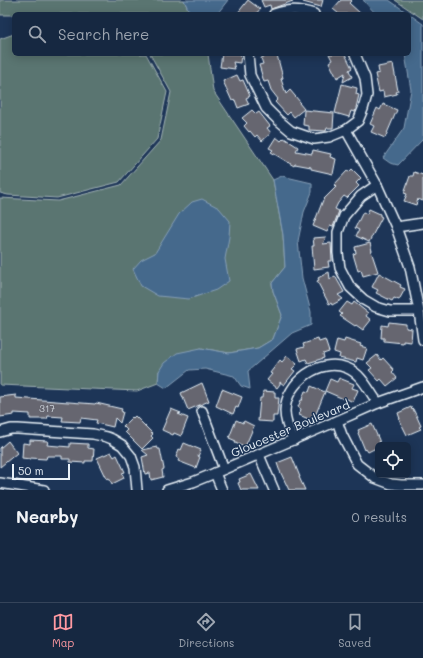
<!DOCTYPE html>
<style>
body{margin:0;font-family:Mali,sans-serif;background:#1f3048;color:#f1f3f6}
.controls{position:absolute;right:12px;bottom:12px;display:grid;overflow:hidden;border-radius:6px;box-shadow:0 2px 10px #0003}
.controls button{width:36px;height:36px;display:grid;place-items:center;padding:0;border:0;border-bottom:1px solid #35445a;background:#162841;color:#f1f3f6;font:20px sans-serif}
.scale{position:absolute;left:12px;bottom:10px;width:58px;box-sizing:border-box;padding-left:4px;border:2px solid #e8f1f8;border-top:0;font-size:11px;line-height:14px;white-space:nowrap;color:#e8f1f8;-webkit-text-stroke:3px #1d3557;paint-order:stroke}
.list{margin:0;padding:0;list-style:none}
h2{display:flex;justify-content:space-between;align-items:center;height:52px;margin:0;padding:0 16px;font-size:17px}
h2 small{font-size:13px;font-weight:400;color:#9ea6b1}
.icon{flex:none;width:22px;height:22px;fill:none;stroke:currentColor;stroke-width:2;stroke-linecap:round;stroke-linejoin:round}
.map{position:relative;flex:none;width:423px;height:490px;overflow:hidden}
.search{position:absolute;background:#162841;box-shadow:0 2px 10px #0003;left:12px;right:12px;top:12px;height:44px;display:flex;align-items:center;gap:10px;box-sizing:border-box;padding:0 14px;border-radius:6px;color:#9ea6b1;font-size:15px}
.sheet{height:112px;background:#162841}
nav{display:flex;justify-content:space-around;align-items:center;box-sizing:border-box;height:56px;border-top:1px solid #35445a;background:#162841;font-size:11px;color:#9ea6b1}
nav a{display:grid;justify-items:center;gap:2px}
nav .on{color:#ff9aa2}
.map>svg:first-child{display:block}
.green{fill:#5a7471;stroke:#a1b2b4}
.water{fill:#44698c;stroke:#869fb7}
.building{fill:#666670;stroke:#e8f1f8}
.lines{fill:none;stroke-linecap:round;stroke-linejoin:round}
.minor-casing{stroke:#e8f1f8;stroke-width:12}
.minor{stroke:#1d3557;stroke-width:9}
.labels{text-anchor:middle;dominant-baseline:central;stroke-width:3;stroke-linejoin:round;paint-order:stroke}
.number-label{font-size:10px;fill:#c8ced6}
.street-label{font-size:12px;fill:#e8f1f8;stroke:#1d3557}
</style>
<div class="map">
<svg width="423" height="490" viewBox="0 0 423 490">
<rect width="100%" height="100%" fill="#1d3557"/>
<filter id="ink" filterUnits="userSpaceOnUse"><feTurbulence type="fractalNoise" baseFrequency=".025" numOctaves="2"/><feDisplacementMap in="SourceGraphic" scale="8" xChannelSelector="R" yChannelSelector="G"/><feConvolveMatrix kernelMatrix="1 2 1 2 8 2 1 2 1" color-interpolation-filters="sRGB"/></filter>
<g filter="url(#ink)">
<g class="green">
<polygon points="0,0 184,0 188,9 192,14 14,14 14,15 0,15"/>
<polygon points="395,0 423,0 423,19"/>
<polygon points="14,34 14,54 146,54 167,92 157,139 119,182 57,198 8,195 0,193 0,39"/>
<polygon points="150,54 208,54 213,91 273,180 283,235 285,267 272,283 273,291 282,315 273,339 258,348 229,353 201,348 159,371 158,383 137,391 0,385 0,198 58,201 121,185 161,140 171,92"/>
</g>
<g class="water">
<polygon points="184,0 228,0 217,14 192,14 188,9"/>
<polygon points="363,0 389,0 409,14 376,14"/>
<polygon points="409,14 423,24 423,139 398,165 390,163 383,158 404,128 411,90 405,54 409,54"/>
<polygon points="282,176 312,183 312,192 304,212 298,241 302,278 311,312 311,325 292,333 248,371 250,389 241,386 234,376 205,369 189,370 166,388 158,383 159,371 164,363 177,353 201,348 229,353 258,348 273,339 282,315 273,291 272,283 285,267 283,235 273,180"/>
<polygon points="202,199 219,208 230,221 229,237 225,259 229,281 216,290 189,299 158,296 141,286 133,269 141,260 155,253 179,214 192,202"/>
</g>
<g class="building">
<polygon points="248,0 260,9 256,14 237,14"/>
<polygon points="261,0 293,0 293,1 271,9 270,5 264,7"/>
<polygon points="304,0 323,0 321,7 303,2"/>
<polygon points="341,0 352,0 349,3 361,14 339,14 333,9"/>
<polygon points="222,54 241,54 240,63 233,62 235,69 220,67"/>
<polygon points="273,54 274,56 277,55 283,78 281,79 286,94 290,90 300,102 299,103 304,109 294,117 290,112 287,115 275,102 278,99 271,90 268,81 264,82 259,65 263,64 261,58"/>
<polygon points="329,54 345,54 352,68 349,70 352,77 343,82 345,73 337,78 329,62 332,60"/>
<polygon points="393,64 398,91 396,92 397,94 384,97 383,91 379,92 375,74 379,73 378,67"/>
<polygon points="237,75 240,81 243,80 250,96 246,98 249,104 238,108 235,100 232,101 223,81"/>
<polygon points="342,84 357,88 356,94 359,95 355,112 351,111 349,117 335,113"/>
<polygon points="383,104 397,110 385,138 371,132 374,126 370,124 377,108 380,110"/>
<polygon points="252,110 256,114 259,112 270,126 267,128 271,133 262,141 257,135 255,137 250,131 249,132 244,126 247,123 242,118"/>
<polygon points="304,110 334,113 333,128 327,128 326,131 309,130 309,126 303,125"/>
<polygon points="276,137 281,141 284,138 298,147 296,151 312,154 313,150 331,154 330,157 336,159 333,174 311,169 311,167 295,164 294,166 281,158 271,152 273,150 269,148"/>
<polygon points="352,169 361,178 356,183 359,186 347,198 344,196 338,203 335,209 339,211 333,227 330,226 327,232 313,226 323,200 336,187 334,185 347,171 349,172"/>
<polygon points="414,172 423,175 423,201 418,199 416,205 404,201 407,194 404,193 410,176 413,176"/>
<polygon points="369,209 380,214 380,216 382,217 369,242 356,236 359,230 355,228 363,212 367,214"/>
<polygon points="326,237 323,244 331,243 332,261 328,261 329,267 314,269 312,246 314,246 313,238"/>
<polygon points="370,243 372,251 371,251 378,272 363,276 361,270 358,271 353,254 356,253 355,247"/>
<polygon points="329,272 330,279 335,276 344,292 338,295 343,299 332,305 331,303 329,304 317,281 319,280 318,278"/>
<polygon points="379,273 401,285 400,287 405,289 399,300 394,298 392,301 376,293 378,290 372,287"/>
<polygon points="347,302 352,305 354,302 368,313 366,316 371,320 363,330 356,325 355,326 340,316 342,314 339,312"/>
<polygon points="389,322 406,324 406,328 412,329 411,342 403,341 403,343 384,341 384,338 381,338 382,325 388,326"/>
<polygon points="318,339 319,342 325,340 329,352 323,354 324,358 308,363 306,359 301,361 297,349 304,347 303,344"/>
<polygon points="345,339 361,344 360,346 367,348 363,360 357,358 356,362 339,358 340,354 334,352 337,340 344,342"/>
<polygon points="377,355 381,360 383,358 394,370 392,372 397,378 387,386 381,379 379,381 369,370 372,368 367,363"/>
<polygon points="287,356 297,364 292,369 295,371 284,385 280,382 280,384 277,388 267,380 272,374 270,373 280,360 282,362"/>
<polygon points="339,378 354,384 352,388 358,390 353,402 347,399 346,400 325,391 330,379 337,382"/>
<polygon points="202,383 209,401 188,410 181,393"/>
<polygon points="311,386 325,392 315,416 313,416 311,420 299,415 301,409 298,407 301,400 303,400 302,399 305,391 309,392"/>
<polygon points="222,389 242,397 238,408 236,407 233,414 216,406"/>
<polygon points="263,391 275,392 275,398 279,398 277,416 273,416 273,422 258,421 260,398 262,398"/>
<polygon points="16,395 16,398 95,404 96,403 122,409 121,411 123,412 120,423 115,418 113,427 96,423 97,420 81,418 80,422 62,421 63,417 48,416 47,419 30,419 30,414 14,413 14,415 0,417 0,397"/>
<polygon points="411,407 412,410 413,409 417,417 421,426 419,427 421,429 407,435 399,419 400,419 398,413"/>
<polygon points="171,409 181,413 178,414 188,418 181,436 174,433 173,435 162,430"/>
<polygon points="135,416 153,434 151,436 153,438 142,449 125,432 127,430 123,426 132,417 133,418"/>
<polygon points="236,420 243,423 244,421 254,426 245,447 235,443 236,441 229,438"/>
<polygon points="372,424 379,440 380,445 378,445 378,447 368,452 366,449 365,450 358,433 359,432 358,430"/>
<polygon points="30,440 48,441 47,445 70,447 70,443 88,444 88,448 94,449 93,461 85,461 85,463 70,462 70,459 62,459 62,456 47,456 46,459 30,458 30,459 22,458 23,443 30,444"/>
<polygon points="8,441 17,453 0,467 0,448"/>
<polygon points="184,443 201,450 198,456 200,457 196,468 178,461 179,459 176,457 179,449 181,450"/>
<polygon points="157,447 158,449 160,449 164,469 162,470 163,477 151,480 150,473 145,474 142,457 148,455 142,450"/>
<polygon points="111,452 114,457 117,455 125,472 122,473 124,478 112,484 109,478 107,479 97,458"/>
<polygon points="292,457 300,477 299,477 305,490 289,490 279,469 277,463"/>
<polygon points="251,474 259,490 241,490 238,483 240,482 239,479"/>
</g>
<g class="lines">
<g class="minor-casing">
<g id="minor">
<path d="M 274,14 C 289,9 299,9 314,14"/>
<polyline points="248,54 250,75 266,108 278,120 291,131 314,139 329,137 346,130 358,121 363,109 367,95 365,78 355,54"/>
<polyline points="346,130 377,185 396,227 410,267 419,311 423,340"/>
<polyline points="377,185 361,196 344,216 338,232 338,253 340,268 350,287 364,300 376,307 390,311 419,311"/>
<polyline points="396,227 423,223"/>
<polyline points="202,411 224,469"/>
<polyline points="337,421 342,435 357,464 375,478 391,484 401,485 423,485"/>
<polyline points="0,432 11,429 18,429 93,434 107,437 112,439 122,445 131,456 135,467 137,490"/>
<path d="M 294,440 C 289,431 285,422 285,411 C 286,382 320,357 347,368 C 362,374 369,391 378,403"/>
<polyline points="259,455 274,490"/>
<polyline points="215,473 222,490"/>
<polyline points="0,483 44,490"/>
<polyline points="167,490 193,482 215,473 337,421 378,403 423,387"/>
</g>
</g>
<use href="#minor" class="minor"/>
</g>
</g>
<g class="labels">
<g class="number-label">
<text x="47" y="408">317</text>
</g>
<g class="street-label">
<text transform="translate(290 428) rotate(-23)">Gloucester Boulevard</text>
</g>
</g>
</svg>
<div class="controls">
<button><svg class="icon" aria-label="locate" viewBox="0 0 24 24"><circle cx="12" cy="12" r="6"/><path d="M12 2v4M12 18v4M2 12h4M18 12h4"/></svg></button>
</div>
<div class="scale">50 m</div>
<div class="search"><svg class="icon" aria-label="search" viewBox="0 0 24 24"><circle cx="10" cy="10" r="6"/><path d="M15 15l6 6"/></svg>Search here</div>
</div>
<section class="sheet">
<h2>Nearby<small>0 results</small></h2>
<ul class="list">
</ul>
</section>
<nav>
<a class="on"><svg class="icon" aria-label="map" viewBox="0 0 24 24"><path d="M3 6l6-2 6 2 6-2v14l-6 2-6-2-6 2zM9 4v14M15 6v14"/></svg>Map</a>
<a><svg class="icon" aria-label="directions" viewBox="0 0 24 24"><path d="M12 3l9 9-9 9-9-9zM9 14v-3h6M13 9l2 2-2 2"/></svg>Directions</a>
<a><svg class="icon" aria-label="saved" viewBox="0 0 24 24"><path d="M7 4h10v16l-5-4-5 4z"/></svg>Saved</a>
</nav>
